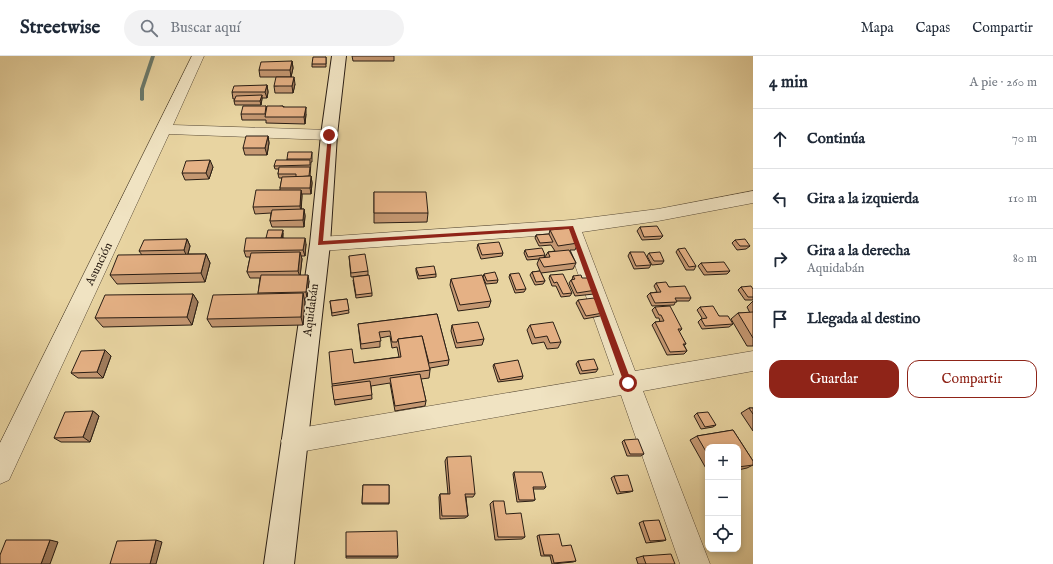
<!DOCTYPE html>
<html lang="es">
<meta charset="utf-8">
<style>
body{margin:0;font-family:"IM FELL English",serif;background:#f2f2f3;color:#1f2937}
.controls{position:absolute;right:12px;bottom:12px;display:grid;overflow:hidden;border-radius:8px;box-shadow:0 2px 6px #0003}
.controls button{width:36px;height:36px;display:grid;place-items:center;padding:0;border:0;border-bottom:1px solid #e0e1e3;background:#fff;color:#1f2937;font:20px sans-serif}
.stop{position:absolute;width:12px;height:12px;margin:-9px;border:3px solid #8f2418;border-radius:50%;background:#fff}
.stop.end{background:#8f2418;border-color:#fff;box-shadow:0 1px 4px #0008}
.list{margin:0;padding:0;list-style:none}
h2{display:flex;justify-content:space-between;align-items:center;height:52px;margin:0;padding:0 16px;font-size:17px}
h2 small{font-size:13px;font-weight:400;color:#747a83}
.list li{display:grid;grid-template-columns:26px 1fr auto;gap:12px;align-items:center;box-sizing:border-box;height:60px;padding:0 16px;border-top:1px solid #e0e1e3}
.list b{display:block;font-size:15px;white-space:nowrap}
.list p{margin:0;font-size:13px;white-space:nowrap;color:#747a83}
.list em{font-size:13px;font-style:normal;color:#747a83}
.actions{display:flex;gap:8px;padding:12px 16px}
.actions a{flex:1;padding:9px 0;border:1px solid #8f2418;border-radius:12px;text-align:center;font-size:14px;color:#8f2418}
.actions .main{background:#8f2418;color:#fff}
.icon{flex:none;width:22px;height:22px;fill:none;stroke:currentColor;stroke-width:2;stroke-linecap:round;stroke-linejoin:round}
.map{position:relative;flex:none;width:753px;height:508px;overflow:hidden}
header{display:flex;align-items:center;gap:24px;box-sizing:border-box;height:56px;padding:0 20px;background:#fff;border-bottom:1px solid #e0e1e3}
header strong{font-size:19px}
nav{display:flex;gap:22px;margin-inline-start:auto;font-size:14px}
.search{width:280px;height:36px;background:#f2f2f3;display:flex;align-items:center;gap:10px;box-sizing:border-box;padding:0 14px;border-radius:22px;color:#747a83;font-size:15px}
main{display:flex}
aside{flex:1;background:#fff}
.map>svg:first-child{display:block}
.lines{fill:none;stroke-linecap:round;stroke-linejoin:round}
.stream{fill:#6b7a6c;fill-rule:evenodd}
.street-casing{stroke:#594b37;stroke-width:1}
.secondary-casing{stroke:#291d14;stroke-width:2}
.street{fill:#f0e3c2;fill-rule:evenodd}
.secondary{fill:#f0e3c2;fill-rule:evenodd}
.wall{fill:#c59872;stroke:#291d14}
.shaded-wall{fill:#a07c5d;stroke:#291d14}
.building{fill:#e5b185;stroke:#291d14}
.route{fill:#8f2418}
.labels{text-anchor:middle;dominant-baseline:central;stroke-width:3.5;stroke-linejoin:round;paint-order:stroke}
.street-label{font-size:12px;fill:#291d14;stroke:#f0e3c2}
</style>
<header>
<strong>Streetwise</strong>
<div class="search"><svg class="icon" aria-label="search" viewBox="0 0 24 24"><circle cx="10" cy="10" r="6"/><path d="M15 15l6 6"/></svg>Buscar aquí</div>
<nav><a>Mapa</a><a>Capas</a><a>Compartir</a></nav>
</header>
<main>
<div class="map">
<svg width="753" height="508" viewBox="0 0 753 508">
<rect width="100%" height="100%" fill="#e8d4a1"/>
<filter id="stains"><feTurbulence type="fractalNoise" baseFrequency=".005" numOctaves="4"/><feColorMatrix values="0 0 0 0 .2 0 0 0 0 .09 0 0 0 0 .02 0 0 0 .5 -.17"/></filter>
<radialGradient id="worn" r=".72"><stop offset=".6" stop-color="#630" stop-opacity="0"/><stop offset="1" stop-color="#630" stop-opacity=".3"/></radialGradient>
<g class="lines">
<polygon class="stream" points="151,0 155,0 144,33 144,44 142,45 140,44 140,33"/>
<g class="street-casing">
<g id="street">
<polygon points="192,0 204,0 173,69 329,74 334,76 337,79 334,82 329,84 169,78 9,424 0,428 0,387"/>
<polygon points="753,135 753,147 658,165 582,176 635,315 753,295 753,315 643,335 710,508 680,508 621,339 294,397 285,394 281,385 285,376 294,373 614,319 564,178 320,195 313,193 311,188 313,183 320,181 571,164 658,153"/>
</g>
</g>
<g class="secondary-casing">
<polygon id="secondary" points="332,0 346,0 337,79 330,188 294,508 264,508 310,188 321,79"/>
</g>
<use href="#street" class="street"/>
<use href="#secondary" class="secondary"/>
</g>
<g class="wall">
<polygon points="352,0 394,0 394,5 353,5"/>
<polygon points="326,1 326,11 312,11 312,8"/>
<polygon points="292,5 293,12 291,21 260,21 259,14"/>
<polygon points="295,28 293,37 275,37 274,30"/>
<polygon points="267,29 268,36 267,42 262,42 261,49 235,49 234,45 235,43 233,43 232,36"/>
<polygon points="266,50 267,52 283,50 284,51 306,58 305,68 266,67 266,64 242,64 241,58"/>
<polygon points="268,80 269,87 267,99 245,99 243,92"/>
<polygon points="312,96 312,106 311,106 310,120 311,120 312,127 311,138 302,138 301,153 304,153 305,160 304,171 272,171 270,165 271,157 255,158 253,151 280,134 280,132 282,122 279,122 278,118 279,113 275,113 274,110 287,104 287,103"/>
<polygon points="213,111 209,123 185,124 182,117"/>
<polygon points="374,136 428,157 427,166 374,167"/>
<polygon points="640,171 663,180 660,183 642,184 637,175"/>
<polygon points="550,174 578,187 575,194 570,194 576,207 573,213 541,217 545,225 543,228 535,229 530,219 532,216 540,215 537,208 539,203 527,204 524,197 525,194 545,199 544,201 545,201 548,196 555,195 551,189 539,190 535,182 536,179 549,178"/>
<polygon points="283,177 283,182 306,188 305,200 301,200 302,203 300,219 309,225 307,242 305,242 305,246 303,269 212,271 207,263 258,238 260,222 250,222 247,216 250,201 246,201 244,195 266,182"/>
<polygon points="187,183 190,190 188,198 206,198 210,207 205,226 117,228 110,219 142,199 139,195"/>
<polygon points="735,184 750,190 746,193 737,194 732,187"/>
<polygon points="478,188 503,197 502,200 481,203 477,192"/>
<polygon points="678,193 696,210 694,214 686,214 676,196"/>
<polygon points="630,196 651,209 649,212 634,213 628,200"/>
<polygon points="649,197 664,205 662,208 652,209 647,200"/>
<polygon points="349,200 368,215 368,219 351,221"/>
<polygon points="701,207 730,215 727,218 704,219 698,210"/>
<polygon points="416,212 436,218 436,221 418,223 416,215"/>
<polygon points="484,218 498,224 497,227 486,228 483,221"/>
<polygon points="510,218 526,233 524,236 515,237 509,221"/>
<polygon points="550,219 572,237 570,240 561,241 556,230 552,230 549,222"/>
<polygon points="573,220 582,222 596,234 594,238 575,240 569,227 571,224 572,224"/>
<polygon points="451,223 491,245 489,251 458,255 450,229"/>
<polygon points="353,224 372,237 372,240 356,242"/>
<polygon points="656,227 669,231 691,242 689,245 676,245 674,249 652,250 647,240 650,237 657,236 654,230"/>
<polygon points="741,231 753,233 753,244 745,244 738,234"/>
<polygon points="193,238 198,246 192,269 103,271 95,262"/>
<polygon points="347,243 349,257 332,260 330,245"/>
<polygon points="578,244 603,257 600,260 584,263 576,247"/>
<polygon points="753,245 753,290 747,290 731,263 738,257 750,257 747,251"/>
<polygon points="655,251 682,273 679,276 686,288 684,289 687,295 684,298 667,299 652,269 655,266 660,266 659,262 656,262 652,254"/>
<polygon points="700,251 719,260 733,268 729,271 702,273 698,266 702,262 697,254"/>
<polygon points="437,258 449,304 448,309 430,312 430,314 429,322 421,323 426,345 425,350 395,355 390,327 371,330 372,343 335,349 332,328 354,307 399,301 397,291 392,292 390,280 380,282 380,291 361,293 358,268"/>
<polygon points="452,269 484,283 482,289 456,292 451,275"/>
<polygon points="530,269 561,286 558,292 547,293 544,286 532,288 527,274"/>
<polygon points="105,294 111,300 103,322 78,322 71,317"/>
<polygon points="578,305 598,313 596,316 580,318 576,308"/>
<polygon points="494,308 523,320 522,323 498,326 493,310"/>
<polygon points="749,352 753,352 753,375 741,357"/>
<polygon points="93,355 99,360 90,386 61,386 54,382"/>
<polygon points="697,357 716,369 713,371 701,373 694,360"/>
<polygon points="733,374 753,405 753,409 747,412 738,414 738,391 708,391 708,416 690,384 697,380"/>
<polygon points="624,384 644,398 641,400 627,400 622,386"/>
<polygon points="447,401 475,438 473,441 466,441 468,460 465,462 440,463 439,441 440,438 448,438 445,405"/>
<polygon points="514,416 546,431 544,433 533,433 535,444 533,445 517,446 513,418"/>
<polygon points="614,420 633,435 630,436 617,438 611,422"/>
<polygon points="363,429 389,429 389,448 362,448"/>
<polygon points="493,445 525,481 522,483 495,484 490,448"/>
<polygon points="643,465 666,484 663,485 646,487 639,467"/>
<polygon points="539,479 576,505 573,506 552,508 550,500 541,500 537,480"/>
<polygon points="346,500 398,500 397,502 346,502"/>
<polygon points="643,500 675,508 638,508 636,502"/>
</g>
<g class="shaded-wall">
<polygon points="292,5 293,12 291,21 290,14"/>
<polygon points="294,21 295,28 293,37 292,30"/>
<polygon points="267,29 268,36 267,42 265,36"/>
<polygon points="262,39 262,43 261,49 260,45"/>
<polygon points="306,51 306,58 305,68 304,61"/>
<polygon points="268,80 269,87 267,99 265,92"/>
<polygon points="210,104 213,111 209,123 206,117"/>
<polygon points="311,120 312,127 311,138 310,132"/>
<polygon points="301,134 302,140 301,157 300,150"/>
<polygon points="304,153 305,160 304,171 303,164"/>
<polygon points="283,174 283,177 282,186 281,183"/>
<polygon points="305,182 306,188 305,200 303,194"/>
<polygon points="187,183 190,190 187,201 184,194"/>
<polygon points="300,196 302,203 300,221 298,215"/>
<polygon points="206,198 210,207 205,226 201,217"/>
<polygon points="308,219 309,225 307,242 306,236"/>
<polygon points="303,237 305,246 303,269 301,261"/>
<polygon points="193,238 198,246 192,269 187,261"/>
<polygon points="105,294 111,300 103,322 97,316"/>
<polygon points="93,355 99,360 90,386 83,381"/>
<polygon points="50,484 58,486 50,508 41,508"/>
<polygon points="156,484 162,486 156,508 150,508"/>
</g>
<g class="building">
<polygon points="313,1 326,1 326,8 312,8"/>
<polygon points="292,5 290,14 259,14 261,6"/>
<polygon points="276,21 294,21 292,30 274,30"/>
<polygon points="267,29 265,36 232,36 234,30"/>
<polygon points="262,39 260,45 234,45 236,40"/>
<polygon points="243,50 266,50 265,58 241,58"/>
<polygon points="267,50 283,50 283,51 306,51 304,61 265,61"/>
<polygon points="246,80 268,80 265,92 243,92"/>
<polygon points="288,96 312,96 311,103 287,103"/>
<polygon points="210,104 206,117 182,117 186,105"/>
<polygon points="276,104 310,104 310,109 274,110"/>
<polygon points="279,111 310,111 309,120 296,121 296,118 278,118"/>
<polygon points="311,120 310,132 280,132 282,121"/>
<polygon points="256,134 301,134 300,150 253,151"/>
<polygon points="374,136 426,136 428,157 374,157"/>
<polygon points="304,153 303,164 270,165 272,154"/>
<polygon points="657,170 663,180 644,181 640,171"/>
<polygon points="570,172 578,187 558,190 550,174"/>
<polygon points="268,174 283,174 281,182 266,182"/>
<polygon points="549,178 553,186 540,187 536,179"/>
<polygon points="246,182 305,182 303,194 244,195"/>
<polygon points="187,183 184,194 139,195 144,184"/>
<polygon points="745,183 750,190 740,190 735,184"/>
<polygon points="499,186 503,197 482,199 478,188"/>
<polygon points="542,192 545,199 528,201 525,194"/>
<polygon points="685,192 696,210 689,211 678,193"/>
<polygon points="569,194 576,207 544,211 539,202 550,201 548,196"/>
<polygon points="300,196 298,215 247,216 251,197"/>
<polygon points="630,196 644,196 651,209 636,210"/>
<polygon points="660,196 664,205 654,205 649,197"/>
<polygon points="206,198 201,217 110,219 118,199"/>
<polygon points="365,198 368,215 351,217 349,200"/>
<polygon points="724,206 730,215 707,216 701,207"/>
<polygon points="434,210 436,218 419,220 416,212"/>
<polygon points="540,215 545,225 536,226 532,216"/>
<polygon points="495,216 498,224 487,225 484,218"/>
<polygon points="519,217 526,233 516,234 510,218"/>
<polygon points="563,218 572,237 563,238 557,226 554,227 550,219"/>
<polygon points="261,219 308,219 306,236 258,237"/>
<polygon points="369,219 372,237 356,239 353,221"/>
<polygon points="482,219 491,245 460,249 451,223"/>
<polygon points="581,219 582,222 589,222 596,234 577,237 571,224 575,223 573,220"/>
<polygon points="666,226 669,231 685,230 691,242 675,242 677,246 655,247 650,237 661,236 656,227"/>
<polygon points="751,230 753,233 753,241 748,241 741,231"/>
<polygon points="303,237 301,261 207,263 213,239"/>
<polygon points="193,238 187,261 95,262 105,239"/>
<polygon points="594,242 603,257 586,260 578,244"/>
<polygon points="347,243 349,254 332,257 330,245"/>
<polygon points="670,250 682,273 678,273 686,288 683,288 687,295 670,296 655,266 664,265 661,259 659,259 655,251"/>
<polygon points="713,250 719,260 728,260 733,268 705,270 701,263 707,262 700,251"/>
<polygon points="753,256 753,282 738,257"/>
<polygon points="437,258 449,304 429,307 422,280 398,283 397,286 392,286 390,275 379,276 381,285 361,288 358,268"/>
<polygon points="478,266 484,283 457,287 452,269"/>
<polygon points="553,266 561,286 550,287 547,280 535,282 530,269"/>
<polygon points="422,280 430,314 332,328 329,296 352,293 354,307 401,301 398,283"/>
<polygon points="105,294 97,316 71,317 81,295"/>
<polygon points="594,303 598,313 582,315 578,305"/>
<polygon points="518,304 523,320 500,324 494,308"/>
<polygon points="420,318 426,345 395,350 390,322"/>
<polygon points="370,325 372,339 334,344 332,330"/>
<polygon points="749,352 753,352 753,358"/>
<polygon points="93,355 83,381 54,382 65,356"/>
<polygon points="708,356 716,369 705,371 697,357"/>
<polygon points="733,374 753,405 753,409 738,411 738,391 708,391 708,399 697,380"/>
<polygon points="638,383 644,398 630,398 624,384"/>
<polygon points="471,400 475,438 465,438 468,460 442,460 440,438 450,438 447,401"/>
<polygon points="514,416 542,416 546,431 533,431 535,444 519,444"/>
<polygon points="628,419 633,435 620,436 614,420"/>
<polygon points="363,429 389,429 389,447 362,447"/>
<polygon points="493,445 504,445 506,458 521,457 525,481 498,481"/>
<polygon points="659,464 666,484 650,485 643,465"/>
<polygon points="397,475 398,500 346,500 346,476"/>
<polygon points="559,478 562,490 571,489 576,505 554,507 552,499 544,499 539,479"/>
<polygon points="6,484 50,484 41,508 0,508 0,499"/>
<polygon points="156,484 150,508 110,508 117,485"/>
<polygon points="671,498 675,508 646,508 643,500"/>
</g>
<polygon class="route" points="328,78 332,79 323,185 573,170 632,327 631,329 628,330 624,327 569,173 318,189"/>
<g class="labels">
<g class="street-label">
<text transform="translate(99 208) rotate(-64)">Asunción</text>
<text transform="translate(311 254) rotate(-82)">Aquidabán</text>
</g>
</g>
<rect width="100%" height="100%" filter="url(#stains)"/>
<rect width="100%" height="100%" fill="url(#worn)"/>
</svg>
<div class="controls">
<button>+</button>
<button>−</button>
<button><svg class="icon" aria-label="locate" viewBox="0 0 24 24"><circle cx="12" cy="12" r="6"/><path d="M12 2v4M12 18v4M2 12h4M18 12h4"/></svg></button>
</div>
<div class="stop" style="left:628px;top:327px"></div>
<div class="stop end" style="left:329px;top:79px"></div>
</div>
<aside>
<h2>4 min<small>A pie · 260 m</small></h2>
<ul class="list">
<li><svg class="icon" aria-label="ahead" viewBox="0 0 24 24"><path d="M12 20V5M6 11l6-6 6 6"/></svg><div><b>Continúa</b></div><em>70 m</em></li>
<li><svg class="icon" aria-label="left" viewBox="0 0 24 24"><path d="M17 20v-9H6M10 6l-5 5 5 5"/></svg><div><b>Gira a la izquierda</b></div><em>110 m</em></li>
<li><svg class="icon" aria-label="right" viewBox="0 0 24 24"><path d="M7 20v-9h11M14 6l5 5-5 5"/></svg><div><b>Gira a la derecha</b><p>Aquidabán</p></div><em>80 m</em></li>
<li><svg class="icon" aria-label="arrive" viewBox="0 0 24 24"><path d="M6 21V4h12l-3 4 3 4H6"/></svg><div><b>Llegada al destino</b></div></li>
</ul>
<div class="actions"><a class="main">Guardar</a><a>Compartir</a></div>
</aside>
</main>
